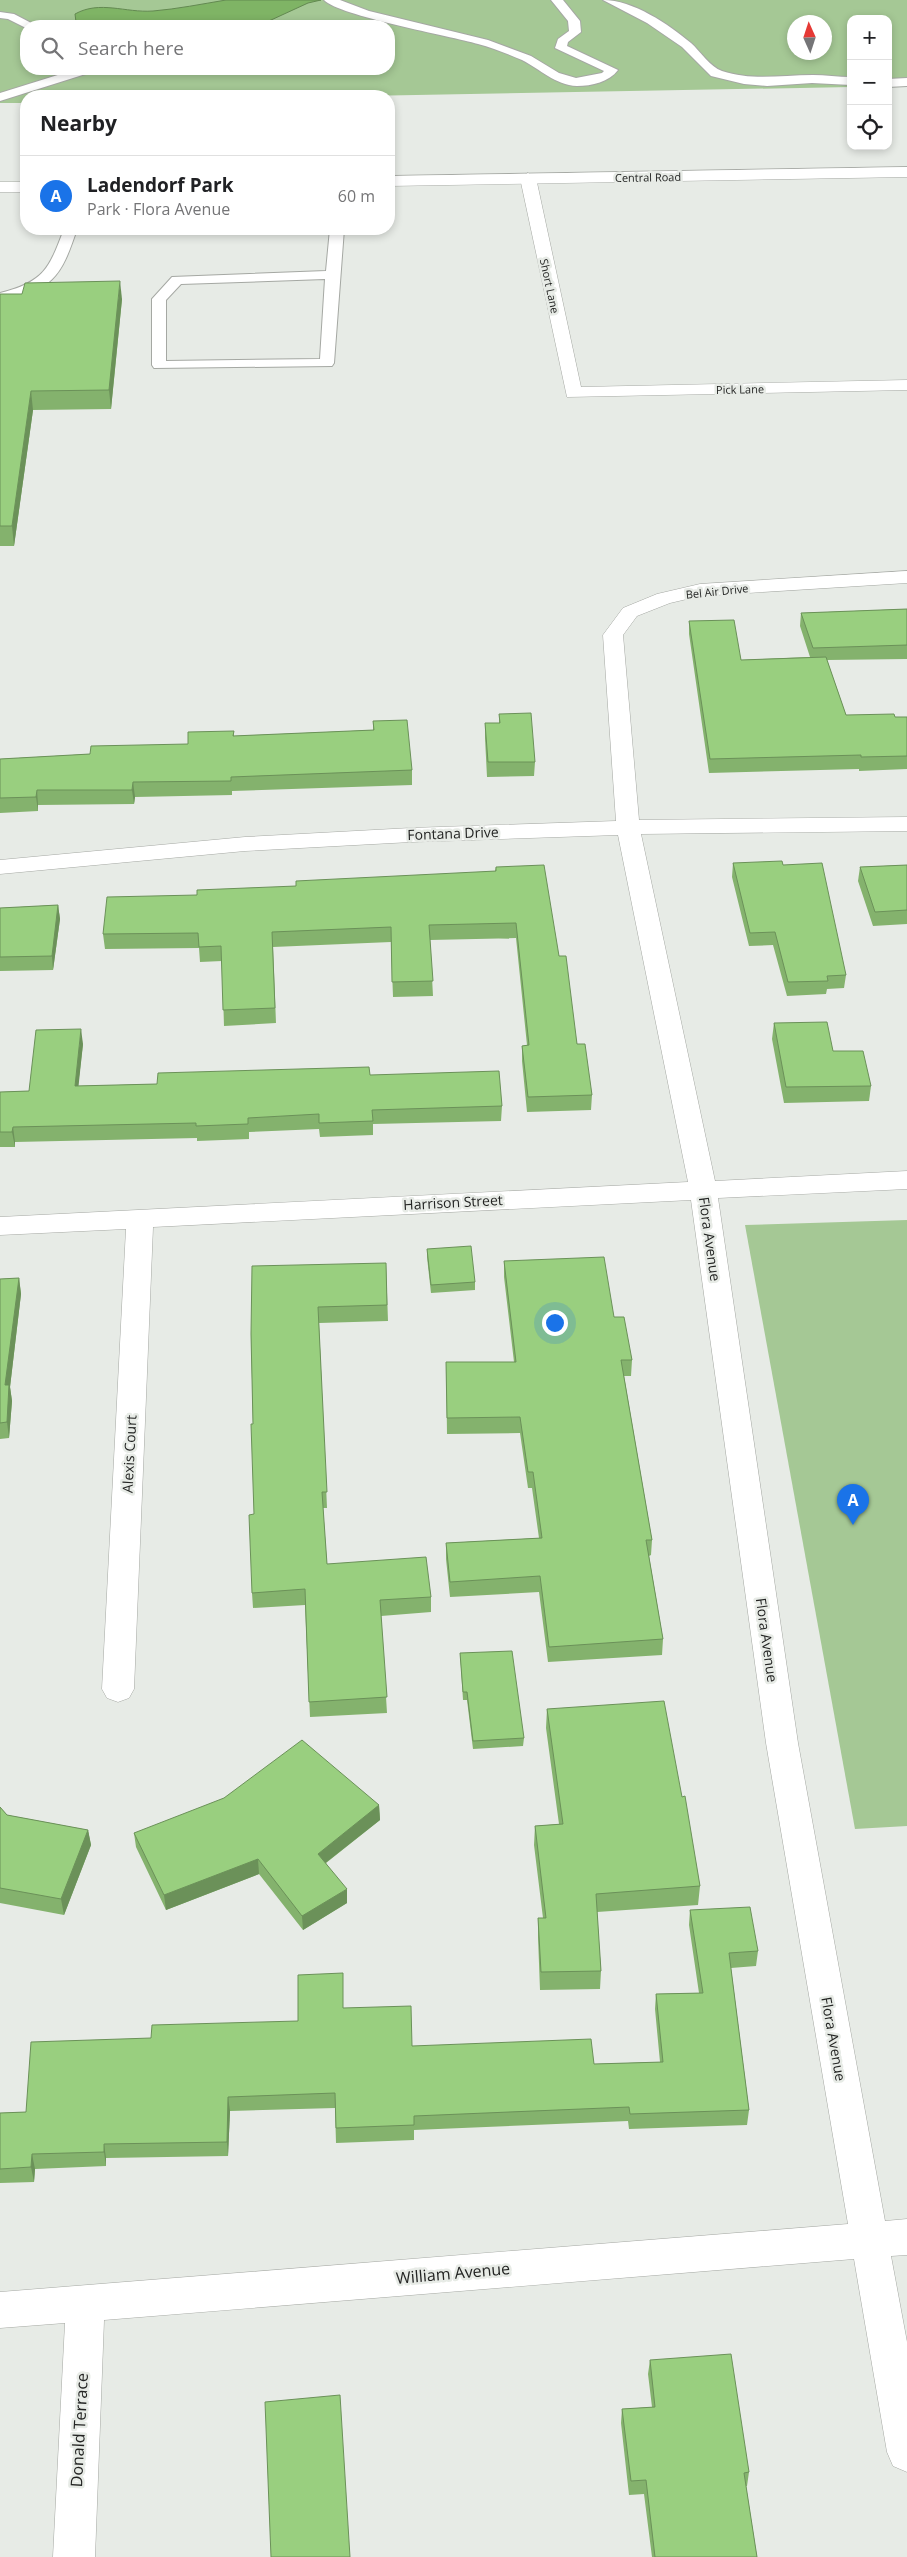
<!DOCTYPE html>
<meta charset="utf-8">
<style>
body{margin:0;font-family:"Open Sans",sans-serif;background:#f6f6f6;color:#202124}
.controls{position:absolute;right:15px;top:15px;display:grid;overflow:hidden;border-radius:10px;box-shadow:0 2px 8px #0003}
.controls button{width:45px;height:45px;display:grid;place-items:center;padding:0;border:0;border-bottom:1px solid #e0e0e0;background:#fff;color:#202124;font:25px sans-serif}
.compass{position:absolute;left:787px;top:15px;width:45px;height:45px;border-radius:50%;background:#fff;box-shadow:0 2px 8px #0003;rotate:357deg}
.you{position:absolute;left:554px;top:1322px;width:18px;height:18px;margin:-12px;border:4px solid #fff;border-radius:50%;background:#1a73e8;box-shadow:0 0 0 8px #1a73e833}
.badge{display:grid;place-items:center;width:32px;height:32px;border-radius:50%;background:#1a73e8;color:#fff;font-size:16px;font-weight:700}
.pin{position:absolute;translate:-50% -41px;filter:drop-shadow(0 1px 2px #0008)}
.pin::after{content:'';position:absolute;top:26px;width:18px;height:15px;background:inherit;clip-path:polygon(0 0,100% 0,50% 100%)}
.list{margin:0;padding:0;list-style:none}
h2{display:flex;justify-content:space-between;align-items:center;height:65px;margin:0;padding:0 20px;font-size:21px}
h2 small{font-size:16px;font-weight:400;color:#757577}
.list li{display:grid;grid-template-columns:32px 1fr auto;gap:15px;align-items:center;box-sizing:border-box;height:80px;padding:0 20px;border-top:1px solid #e0e0e0}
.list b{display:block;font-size:19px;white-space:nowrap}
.list p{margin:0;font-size:16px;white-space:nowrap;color:#757577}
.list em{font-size:16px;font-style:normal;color:#757577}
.icon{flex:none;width:28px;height:28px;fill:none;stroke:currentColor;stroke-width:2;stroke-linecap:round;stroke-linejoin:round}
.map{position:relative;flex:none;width:907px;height:2557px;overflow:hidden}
.search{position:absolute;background:#fff;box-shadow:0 2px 8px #0003;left:20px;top:20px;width:375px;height:55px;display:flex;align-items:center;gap:12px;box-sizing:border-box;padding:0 18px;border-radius:20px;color:#757577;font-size:19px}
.panel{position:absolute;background:#fff;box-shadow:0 2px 8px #0003;left:20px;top:90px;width:375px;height:145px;border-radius:20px}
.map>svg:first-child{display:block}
.green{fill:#a5c895;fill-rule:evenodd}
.water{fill:#7fb465;stroke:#638951}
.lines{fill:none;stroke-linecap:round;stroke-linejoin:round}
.lane-casing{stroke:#a5a8a3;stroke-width:2}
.street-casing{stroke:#a5a8a3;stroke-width:1}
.secondary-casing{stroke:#a5a8a3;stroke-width:1}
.lane{fill:#fff;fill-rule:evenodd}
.street{fill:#fff;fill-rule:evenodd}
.secondary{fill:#fff;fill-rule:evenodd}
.wall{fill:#84b26d}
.shaded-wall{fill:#6b9159}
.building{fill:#99cf7f;stroke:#6b9159}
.labels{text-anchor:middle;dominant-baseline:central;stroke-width:5;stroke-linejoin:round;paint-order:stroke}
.far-street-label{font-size:11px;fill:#232423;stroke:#e7ebe6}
.street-label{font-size:14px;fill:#232423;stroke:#e7ebe6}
.near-street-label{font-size:16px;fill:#232423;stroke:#e7ebe6}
</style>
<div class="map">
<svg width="907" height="2557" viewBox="0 0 907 2557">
<rect width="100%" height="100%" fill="#e7ebe6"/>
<g class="green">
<path d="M 0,0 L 907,0 L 907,86 L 888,86 L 888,19 L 851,19 L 851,87 L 362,96 L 26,96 L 26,103 L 0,103 ZM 794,22 L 824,22 L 824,52 L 794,52 ZM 26,26 L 389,26 L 389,69 L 26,69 Z"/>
<polygon points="907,1220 907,1826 855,1829 745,1225"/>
</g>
<path class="water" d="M 226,0 L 321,0 L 308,3 L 258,26 L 95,26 L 76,22 L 75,14 C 100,0 125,13 153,11 C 177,9 202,4 226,0 Z"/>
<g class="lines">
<g class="lane-casing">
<g id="lane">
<path d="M 324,0 L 340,0 L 369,11 L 488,40 L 531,56 L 559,73 L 576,78 L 602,73 L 604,71 L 555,48 L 558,39 L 569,31 L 568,21 L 551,0 L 563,0 L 580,21 L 581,32 L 568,42 L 567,46 L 618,70 C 609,82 592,86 577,86 C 555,85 540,69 522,60 C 508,54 493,48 478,44 C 451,36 339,16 324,0 Z"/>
<path d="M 603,0 C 633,0 668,24 691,43 C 700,51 710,67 722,71 C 752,81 781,75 813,75 C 825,75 838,77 851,77 L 851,85 L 812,83 L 767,86 L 744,84 L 711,76 L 682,47 L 647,23 Z"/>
<polygon points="0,12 14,14 37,26 26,26 26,28 8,19 0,18"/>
<polygon points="77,69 94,69 92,72 0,101 0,93"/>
<polygon points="907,78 907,86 888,87 888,79"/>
<path d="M 64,229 L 77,229 C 60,280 53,288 0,301 L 0,293 C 44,282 49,269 64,229 Z"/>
<path d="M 330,229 L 344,229 L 334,363 L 332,366 L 154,368 L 152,365 L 152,299 L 172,277 L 326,271 ZM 325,279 L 320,359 L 166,361 L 166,300 L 181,284 Z"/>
</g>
</g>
<g class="street-casing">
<g id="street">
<polygon points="528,173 536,178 581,387 907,380 907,390 567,397 520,178"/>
<polygon points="907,571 907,583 700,596 670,603 637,616 623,635 639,820 907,817 907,831 641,834 715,1181 907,1171 907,1189 718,1198 798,1743 885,2221 907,2219 907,2255 891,2256 907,2342 907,2472 893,2466 887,2452 854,2259 104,2320 95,2557 53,2557 65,2323 0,2328 0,2292 848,2224 766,1743 691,1200 153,1227 134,1689 129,1698 118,1702 107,1698 102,1689 126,1229 0,1235 0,1217 688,1182 618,835 411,842 245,851 0,874 0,860 245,837 411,828 616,821 603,635 623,608 657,594 700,584"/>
</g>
</g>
<g class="secondary-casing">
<g id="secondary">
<polygon points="907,167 907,177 389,186 389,176"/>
<rect x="0" y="182" width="26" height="10"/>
</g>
</g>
<use href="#lane" class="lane"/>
<use href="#street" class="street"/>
<use href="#secondary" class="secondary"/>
</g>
<g class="wall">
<polygon points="0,294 122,299 111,409 33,410 14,546 0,546"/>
<polygon points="907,609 907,659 827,660 846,715 895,717 907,717 907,769 859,771 859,769 709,773 689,634 689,621 741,660 810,657 800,626 801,613"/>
<polygon points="499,714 535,762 534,776 487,777 485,738 485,723 499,723"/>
<polygon points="373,721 412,770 412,785 232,791 232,795 135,797 134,804 38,805 38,811 0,813 0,759 90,754 188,744 234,731 234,736 373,730"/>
<polygon points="733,863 783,865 846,975 844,988 827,989 826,994 787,996 773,945 749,946 732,877"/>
<polygon points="907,865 907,924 873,926 858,881 860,867"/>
<polygon points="496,867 559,956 577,1044 592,1095 591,1110 527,1112 522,1061 522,1046 527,1045 516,938 430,940 433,996 393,997 391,942 273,947 276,1023 224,1026 222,961 200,962 199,948 105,949 103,934 197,895 296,886 495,871"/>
<polygon points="58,905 60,919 53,970 0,971 0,908"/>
<polygon points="774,1023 833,1051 871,1086 869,1101 784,1103 772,1039"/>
<polygon points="83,1044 78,1086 157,1084 370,1075 502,1106 501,1121 373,1124 373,1135 320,1137 319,1129 249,1132 249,1139 197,1141 197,1138 15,1142 15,1147 0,1147 0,1092 29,1091"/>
<polygon points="427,1249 475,1282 475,1290 431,1293 427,1257"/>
<polygon points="504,1261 614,1317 632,1360 631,1376 624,1376 652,1540 651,1555 649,1556 663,1639 662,1655 548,1662 539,1592 450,1597 446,1559 446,1543 539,1538 532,1488 528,1488 520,1433 447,1434 446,1362 514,1362 504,1277"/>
<polygon points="386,1263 388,1321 319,1323 327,1508 323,1508 327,1564 431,1597 431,1612 381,1616 387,1713 310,1717 305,1605 253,1608 252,1593 254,1514 253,1424 251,1334"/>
<polygon points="19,1278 21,1294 10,1387 12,1401 9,1438 0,1439 0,1279"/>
<polygon points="460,1653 524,1738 523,1746 473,1749 467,1700 463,1700"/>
<polygon points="547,1709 682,1797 700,1886 698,1905 597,1912 601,1971 600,1989 540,1990 538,1937 538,1918 543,1918 534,1845 535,1826 559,1824 546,1728"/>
<polygon points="379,1805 380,1820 326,1863 347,1903 303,1930 259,1874 166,1910 136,1847 134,1833"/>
<polygon points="0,1807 7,1815 88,1830 91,1845 64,1915 0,1903"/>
<polygon points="690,1910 758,1951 756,1966 731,1968 749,2110 747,2125 629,2129 628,2121 414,2130 414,2140 336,2143 335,2108 230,2111 228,2156 106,2158 106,2166 35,2169 34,2182 0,2183 0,2113 26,2112 151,2038 298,2021 343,1973 343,2008 412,2046 594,2064 660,2062 655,2009 656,1994 699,1993 689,1925"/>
<polygon points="650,2360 749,2472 747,2486 746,2486 757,2557 652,2557 644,2494 629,2495 621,2423 622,2409 652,2407 648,2374"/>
</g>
<g class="shaded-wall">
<polygon points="120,281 122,299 111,409 109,390"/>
<polygon points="31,391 33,410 14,546 12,526"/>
<polygon points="133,782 135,797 134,804 132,790"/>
<polygon points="37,790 38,805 38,811 36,797"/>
<polygon points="58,905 60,919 53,970 52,956"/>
<polygon points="81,1029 83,1044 77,1100 75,1086"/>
<polygon points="13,1127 15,1142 15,1147 12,1132"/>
<polygon points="19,1278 21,1294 10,1387 12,1401 9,1438 7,1422 5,1385"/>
<polygon points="379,1805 380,1820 319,1868 318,1854"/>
<polygon points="88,1830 91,1845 64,1915 61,1899"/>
<polygon points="258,1859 259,1874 166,1910 164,1895"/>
<polygon points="347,1889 347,1903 303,1930 302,1916"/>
<polygon points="228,2097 230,2111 228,2156 227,2142"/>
<polygon points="104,2144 106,2158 106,2166 104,2152"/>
<polygon points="32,2154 35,2169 34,2182 31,2167"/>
</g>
<g class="building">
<polygon points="120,281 109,390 31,391 12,526 0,526 0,294 22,294 25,283"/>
<polygon points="907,609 907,645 813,648 801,613"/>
<polygon points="734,620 741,660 826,657 846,715 894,714 895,717 907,717 907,756 861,757 861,755 710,759 689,621"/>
<polygon points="531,713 535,762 488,762 485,723 500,723 499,714"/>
<polygon points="407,720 412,770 231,777 231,781 133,782 132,790 37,790 36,797 0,798 0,759 90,754 91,746 188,744 188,732 234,731 233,736 374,730 373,721"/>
<polygon points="782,861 783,865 822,863 846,975 827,976 828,981 788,982 775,932 750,933 733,863"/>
<polygon points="544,865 559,956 566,956 577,1044 585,1044 592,1095 528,1097 522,1046 529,1045 516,923 429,925 433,981 392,982 391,927 272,932 275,1008 223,1010 221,946 199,947 198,933 103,934 107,897 197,895 197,890 296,886 296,881 496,871 496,867"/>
<polygon points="907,865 907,910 875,912 860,867"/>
<polygon points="58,905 52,956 0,957 0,908"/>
<polygon points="827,1022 833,1051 863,1051 871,1086 786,1087 774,1023"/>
<polygon points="81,1029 75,1086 157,1084 158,1073 369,1067 370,1075 499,1071 502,1106 372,1110 373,1121 319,1123 319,1114 248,1118 248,1124 196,1126 196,1123 13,1127 12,1132 0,1132 0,1092 29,1091 36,1030"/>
<polygon points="471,1246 475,1282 431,1285 427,1249"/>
<polygon points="604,1257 614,1317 624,1317 632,1360 621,1360 652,1540 646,1540 663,1639 549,1647 540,1576 450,1582 446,1543 542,1538 533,1472 528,1472 520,1417 447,1418 446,1362 516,1362 504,1261"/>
<polygon points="386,1263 387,1305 318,1307 327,1492 322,1492 327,1564 426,1557 431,1597 380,1600 387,1697 309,1702 305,1589 252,1593 249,1515 254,1514 251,1424 253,1424 251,1334 252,1266"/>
<polygon points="19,1278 5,1385 9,1385 7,1422 0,1423 0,1279"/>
<polygon points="512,1651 524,1738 473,1741 467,1692 463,1692 460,1653"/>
<polygon points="664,1701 682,1797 685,1796 700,1886 596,1894 601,1971 541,1972 538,1918 546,1918 535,1826 563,1824 547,1709"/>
<polygon points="302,1740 379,1805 318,1854 347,1889 302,1916 258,1859 164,1895 134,1833 224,1798"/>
<polygon points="0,1807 7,1815 88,1830 61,1899 0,1888"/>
<polygon points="750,1907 758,1951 729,1953 749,2110 630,2114 629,2107 414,2116 414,2125 336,2128 335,2093 228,2097 227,2142 104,2144 104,2152 32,2154 31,2167 0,2169 0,2113 26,2112 31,2042 151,2038 152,2025 298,2021 298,1975 343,1973 343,2008 411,2006 412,2046 591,2039 594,2064 663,2062 656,1994 703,1993 690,1910"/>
<polygon points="731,2354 749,2472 744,2473 757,2557 655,2557 646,2480 631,2481 622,2409 655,2407 650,2360"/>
<polygon points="340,2395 350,2557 271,2557 265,2402"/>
</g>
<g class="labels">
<g class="far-street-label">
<text transform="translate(648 177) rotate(-1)">Central Road</text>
<text transform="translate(550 286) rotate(78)">Short Lane</text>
<text transform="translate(740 389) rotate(-1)">Pick Lane</text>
<text transform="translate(717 591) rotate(-6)">Bel Air Drive</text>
</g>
<g class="street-label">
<text transform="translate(453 833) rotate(-2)">Fontana Drive</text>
<text transform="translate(453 1202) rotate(-3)">Harrison Street</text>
<text transform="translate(710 1239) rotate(82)">Flora Avenue</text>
<text transform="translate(129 1454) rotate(-87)">Alexis Court</text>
<text transform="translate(767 1640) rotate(82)">Flora Avenue</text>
<text transform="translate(834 2039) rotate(80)">Flora Avenue</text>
</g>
<g class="near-street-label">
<text transform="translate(453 2273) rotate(-5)">William Avenue</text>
<text transform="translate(79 2430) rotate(-87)">Donald Terrace</text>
</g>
</g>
</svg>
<div class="controls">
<button>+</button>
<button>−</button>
<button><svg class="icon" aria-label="locate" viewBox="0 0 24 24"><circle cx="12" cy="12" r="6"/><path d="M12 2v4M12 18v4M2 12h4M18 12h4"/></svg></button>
</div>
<svg class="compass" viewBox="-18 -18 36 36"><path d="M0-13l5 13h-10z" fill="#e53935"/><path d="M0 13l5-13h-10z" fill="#757577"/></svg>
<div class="you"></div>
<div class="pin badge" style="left:853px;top:1525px">A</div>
<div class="search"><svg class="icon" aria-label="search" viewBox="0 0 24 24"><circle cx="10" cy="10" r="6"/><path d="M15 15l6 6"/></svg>Search here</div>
<section class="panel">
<h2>Nearby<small></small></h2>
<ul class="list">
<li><span class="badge">A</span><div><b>Ladendorf Park</b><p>Park · Flora Avenue</p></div><em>60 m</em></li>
</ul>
</section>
</div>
